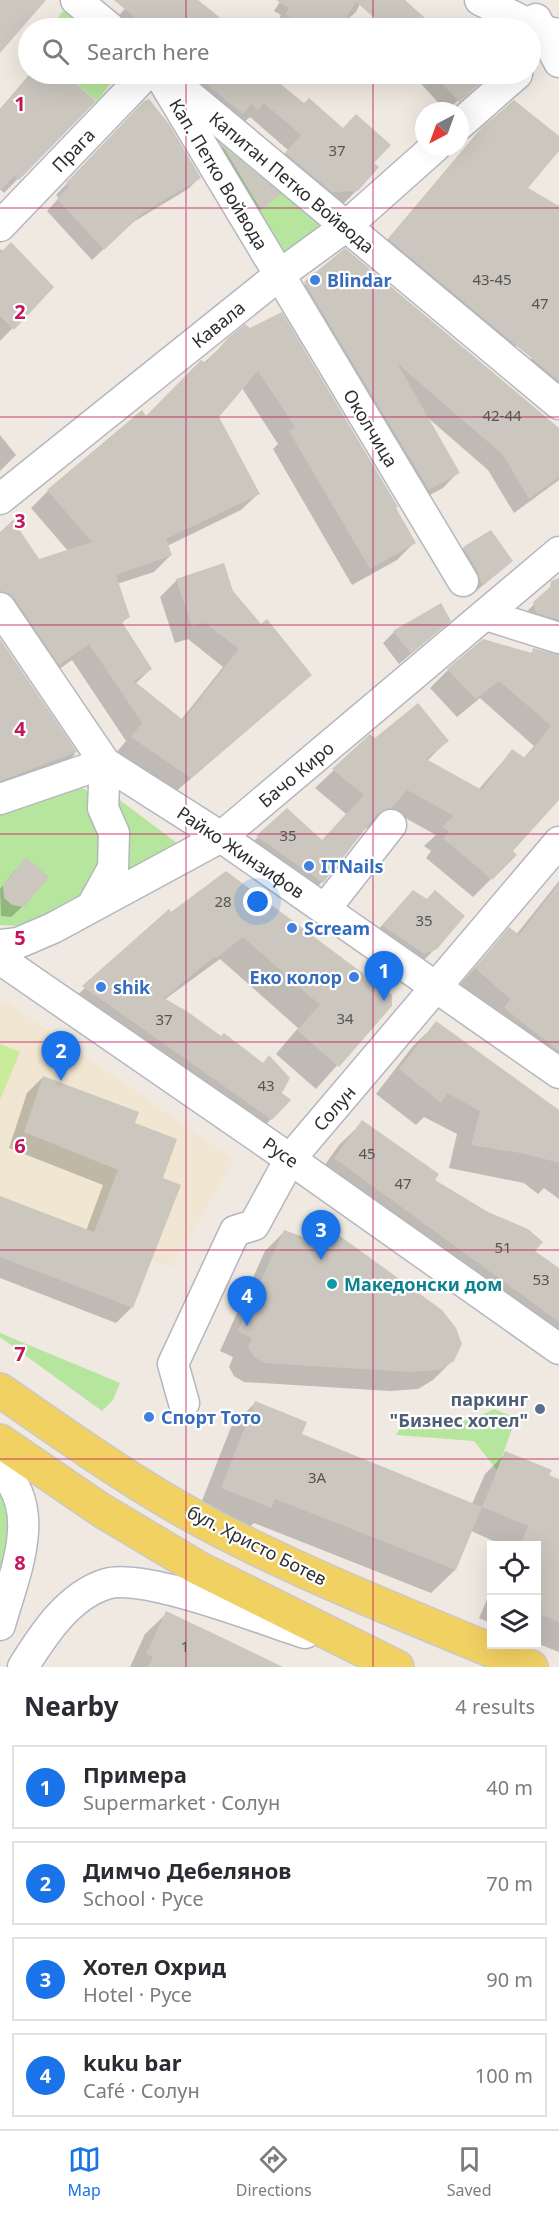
<!DOCTYPE html>
<meta charset="utf-8">
<style>
body{margin:0;font-family:"Noto Sans",sans-serif;background:#f7f7f7;color:#2b2b33}
.controls{position:absolute;right:18px;bottom:18px;display:grid;overflow:hidden;border-radius:0px;box-shadow:0 6px 24px #0002}
.controls button{width:54px;height:54px;display:grid;place-items:center;padding:0;border:0;border-bottom:2px solid #e1e1e2;background:#fff;color:#2b2b33;font:30px sans-serif}
.compass{position:absolute;left:415px;top:102px;width:54px;height:54px;border-radius:50%;background:#fff;box-shadow:0 6px 24px #0002;rotate:221deg}
.you{position:absolute;left:258px;top:902px;width:21px;height:21px;margin:-15px;border:4px solid #fff;border-radius:50%;background:#1a73e8;box-shadow:0 0 0 9px #1a73e833}
.badge{display:grid;place-items:center;width:39px;height:39px;border-radius:50%;background:#1a73e8;color:#fff;font-size:20px;font-weight:700}
.pin{position:absolute;translate:-50% -50px;filter:drop-shadow(0 2px 3px #0008)}
.pin::after{content:'';position:absolute;top:32px;width:21px;height:18px;background:inherit;clip-path:polygon(0 0,100% 0,50% 100%)}
.list{margin:0;padding:0;list-style:none}
h2{display:flex;justify-content:space-between;align-items:center;height:78px;margin:0;padding:0 24px;font-size:26px}
h2 small{font-size:20px;font-weight:400;color:#7c7c81}
.list li{display:grid;grid-template-columns:39px 1fr auto;gap:18px;align-items:center;box-sizing:border-box;height:84px;margin:0 12px 12px;padding:0 12px;border:2px solid #e1e1e2;border-radius:0px}
.list b{display:block;font-size:22px;white-space:nowrap}
.list p{margin:0;font-size:20px;white-space:nowrap;color:#7c7c81}
.list em{font-size:20px;font-style:normal;color:#7c7c81}
.icon{flex:none;width:33px;height:33px;fill:none;stroke:currentColor;stroke-width:2;stroke-linecap:round;stroke-linejoin:round}
.map{position:relative;flex:none;width:559px;height:1667px;overflow:hidden}
.search{position:absolute;background:#fff;box-shadow:0 6px 24px #0002;left:18px;right:18px;top:18px;height:66px;display:flex;align-items:center;gap:15px;box-sizing:border-box;padding:0 21px;border-radius:33px;color:#7c7c81;font-size:22px}
.sheet{height:462px;background:#fff}
nav{display:flex;justify-content:space-around;align-items:center;box-sizing:border-box;height:84px;border-top:2px solid #e1e1e2;background:#fff;font-size:16px;color:#7c7c81}
nav a{display:grid;justify-items:center;gap:3px}
nav .on{color:#1a73e8}
.map>svg:first-child{display:block}
.education{fill:#f0e6d1}
.green{fill:#b6e59e}
.pitch{fill:#c9ec9a}
.shadow{fill:#0003}
.building{fill:#cbc7bf}
.lines{fill:none;stroke-linecap:round;stroke-linejoin:round}
.minor-casing{stroke:#b4b7c1;stroke-width:33}
.major-casing{stroke:#c9c9c9;stroke-width:36}
.minor{stroke:#fff;stroke-width:30}
.major{stroke:#f2d163;stroke-width:33}
.grid{fill:none;stroke:#c2185b;stroke-width:1.5;stroke-opacity:0.55}
.shop-dot{fill:#3f7fe0;stroke:#fff;stroke-width:2}
.culture-dot{fill:#0f9aa8;stroke:#fff;stroke-width:2}
.service-dot{fill:#5c6f8a;stroke:#fff;stroke-width:2}
.labels{text-anchor:middle;dominant-baseline:central;stroke-width:4.5;stroke-linejoin:round;paint-order:stroke}
.number-label{font-size:15px;fill:#555452}
.street-label{font-size:18px;fill:#2e2e2e;stroke:#fff}
.shop-label{font-size:18px;font-weight:bold;fill:#366cbe;stroke:#fff;text-anchor:start}
.culture-label{font-size:18px;font-weight:bold;fill:#0d838f;stroke:#fff;text-anchor:start}
.service-label{font-size:18px;font-weight:bold;fill:#4e5e75;stroke:#fff;text-anchor:end}
.grid-label{font-size:20px;text-anchor:middle;font-weight:bold;fill:#c2185b;stroke:#fff;stroke-width:4.5;stroke-linejoin:round;paint-order:stroke}
</style>
<div class="map">
<svg width="559" height="1667" viewBox="0 0 559 1667">
<rect width="100%" height="100%" fill="#efe9e1"/>
<polygon class="education" points="0,1002 7,1002 234,1160 171,1267 151,1260 133,1308 0,1257"/>
<g class="green">
<polygon points="63,11 85,28 50,28"/>
<polygon points="65,74 118,74 97,101"/>
<polygon points="164,74 345,227 278,276"/>
<polygon points="50,782 85,789 103,808 104,788 190,853 53,928 0,925 0,799"/>
<polygon points="0,1333 120,1383 113,1400 102,1411 0,1337"/>
<path d="M 494,1409 L 516,1418 L 497,1470 L 474,1441 L 396,1435 L 400,1428 C 433,1426 465,1425 494,1409 Z"/>
<path d="M 0,1492 C 20,1518 8,1545 0,1574 Z"/>
</g>
<polygon class="pitch" points="0,1044 20,1052 0,1100"/>
<g class="shadow">
<polygon points="133,0 196,0 230,28 116,28 111,24"/>
<polygon points="281,0 362,0 356,12 338,28 279,28 275,27 281,15 274,11"/>
<polygon points="404,1 434,28 377,28"/>
<polygon points="30,74 62,74 94,101 4,193 0,189 0,109"/>
<polygon points="168,74 265,74 372,163 357,190 342,205 272,168 288,150 250,117 243,123"/>
<polygon points="412,74 483,74 486,76 446,111"/>
<polygon points="133,114 199,178 188,189 130,224 92,260 47,211 59,198 56,195"/>
<polygon points="559,138 559,148 525,189 559,208 559,279 516,346 503,359 376,253 469,143"/>
<polygon points="222,147 278,194 249,220 211,157"/>
<polygon points="0,249 52,287 0,341"/>
<polygon points="305,284 559,430 559,480 514,513 488,470 427,417 458,472 443,488 413,504 290,299"/>
<polygon points="559,329 559,400 517,374"/>
<polygon points="229,339 394,509 414,543 397,560 352,585 273,449 278,444 242,388 218,417 258,494 241,510 167,546 171,555 154,572 117,584 128,616 121,624 151,669 135,684 181,720 223,667 188,639 175,643 160,597 177,580 232,592 293,691 173,794 115,754 126,741 72,660 42,681 0,619 0,535 38,561 68,551 31,508 48,491 146,418"/>
<polygon points="0,435 16,455 0,471"/>
<polygon points="490,532 511,561 473,594 469,593 453,559 464,548"/>
<polygon points="559,580 559,798 511,851 515,855 473,897 426,858 431,851 424,846 436,835 389,809 371,826 363,830 322,882 303,901 239,855 287,810 321,842 346,814 315,788 370,736 375,740 447,741 427,761 478,790 512,751 523,759 534,746 480,698 457,717 430,688 448,670 530,654 534,650 556,657 554,645 515,623"/>
<polygon points="438,631 399,664 383,643 394,632"/>
<polygon points="0,642 75,754 58,771 0,792"/>
<polygon points="15,870 23,906 11,917 1,916 0,889"/>
<polygon points="226,873 390,1006 316,1089 276,1054 298,1028 220,959 164,1000 262,1064 269,1057 280,1093 271,1119 249,1142 61,1010 169,911 171,914"/>
<polygon points="559,881 559,1085 455,990 509,929 516,935"/>
<polygon points="413,892 436,948 412,972 360,949"/>
<polygon points="437,1023 559,1112 559,1199 544,1188 538,1194 524,1183 449,1168 457,1134 424,1117 416,1125 376,1094 413,1046"/>
<polygon points="43,1077 133,1123 161,1179 179,1186 131,1308 116,1323 0,1278 0,1197 86,1231 103,1185 9,1148 27,1093"/>
<polygon points="363,1122 433,1180 559,1270 559,1363 312,1183 339,1145"/>
<polygon points="318,1222 453,1360 433,1380 418,1389 390,1391 244,1382 234,1376 229,1367 233,1357 220,1351 265,1251 284,1232 302,1238"/>
<polygon points="255,1403 300,1435 472,1504 485,1474 506,1453 559,1481 559,1652 536,1643 536,1546 505,1546 471,1531 455,1570 431,1593 254,1523 246,1530 198,1511 231,1427"/>
<polygon points="492,1588 492,1624 479,1618"/>
<polygon points="167,1613 280,1667 130,1667 145,1634"/>
</g>
<g class="building">
<polygon points="0,0 46,0 0,53"/>
<polygon points="114,0 198,0 233,28 147,28"/>
<polygon points="276,0 405,0 436,28 386,28 356,2 340,28 323,28 312,22 307,26 285,15 289,8"/>
<polygon points="31,74 65,74 96,101 19,180 14,176 0,191 0,110"/>
<polygon points="194,74 268,74 304,103 309,98 343,128 356,114 391,145 374,163 379,167 358,191 332,192 285,153 301,135 264,103 258,110 251,104 243,114"/>
<polygon points="433,74 485,74 488,77 459,102"/>
<polygon points="149,99 169,124 201,178 143,213 104,250 57,199 69,186 66,183 144,101"/>
<polygon points="514,100 559,136 559,151 528,188 559,206 559,381 388,239 482,127"/>
<polygon points="222,145 281,194 261,210"/>
<polygon points="11,242 54,287 14,330 0,316 0,253"/>
<polygon points="345,248 559,428 559,477 529,499 503,455 397,363 460,473 429,490 304,282"/>
<polygon points="282,312 398,507 396,508 416,543 370,569 289,431 295,427 258,371 219,417 260,494 166,539 172,555 116,575 130,617 122,622 152,669 134,681 183,720 239,649 205,623 192,627 176,579 224,563 233,591 261,624 267,619 312,675 191,778 131,737 142,723 89,644 59,665 14,598 0,591 0,532 13,520 39,559 92,542 47,490 142,410 146,416 201,360 206,363 228,338 245,324 250,328"/>
<polygon points="491,530 513,561 485,584 480,582 478,572 463,547"/>
<polygon points="559,578 559,620 536,613 533,602 550,587 551,581"/>
<polygon points="441,603 451,621 411,654 393,631"/>
<polygon points="0,639 77,752 0,781"/>
<polygon points="483,639 532,653 533,648 559,655 559,800 513,851 517,855 492,880 443,838 449,832 442,827 454,816 407,790 392,808 377,814 323,883 256,836 287,808 322,840 364,795 332,769 370,734 375,738 418,703 449,741 426,759 482,790 512,749 525,758 551,726 499,681 476,699 447,669"/>
<polygon points="26,857 49,877 24,907 12,905 4,898 3,885"/>
<polygon points="226,871 392,995 392,1006 339,1067 297,1030 320,1005 243,937 216,958 214,957 164,998 188,1012 221,1036 224,1033 263,1063 269,1055 290,1078 282,1093 291,1100 272,1120 82,986 169,909 171,912"/>
<polygon points="559,883 559,1051 504,1008 510,999 475,968 509,927 519,935"/>
<polygon points="413,890 427,899 435,890 465,916 437,949 424,954 382,925"/>
<polygon points="436,1021 559,1110 559,1163 526,1154 471,1145 480,1111 447,1093 441,1103 399,1069"/>
<polygon points="43,1076 139,1112 135,1123 177,1139 163,1178 181,1185 133,1308 0,1257 0,1196 94,1232 118,1170 24,1132"/>
<polygon points="362,1120 439,1174 435,1180 488,1212 528,1229 543,1242 535,1251 559,1268 559,1322 334,1158"/>
<polygon points="318,1220 442,1310 456,1328 462,1344 454,1361 439,1370 410,1372 264,1363 254,1357 248,1347 252,1338 238,1331 284,1230 306,1238"/>
<polygon points="255,1401 307,1422 302,1434 482,1507 456,1570 275,1499 271,1508 221,1488"/>
<polygon points="505,1451 552,1470 549,1475 559,1479 559,1622 537,1613 537,1545 520,1545 528,1526 482,1507"/>
<polygon points="166,1611 225,1639 283,1667 148,1667 153,1657 146,1654"/>
</g>
<g class="lines">
<g class="minor-casing">
<g id="minor">
<polyline points="76,0 110,28"/>
<polyline points="480,0 543,31 559,34"/>
<polyline points="536,19 559,62"/>
<polyline points="159,74 463,581"/>
<polyline points="172,81 559,404"/>
<polyline points="460,124 517,74"/>
<polyline points="0,226 146,74"/>
<polyline points="0,499 278,276 345,227 435,147"/>
<polyline points="0,608 105,763 221,837 559,1073"/>
<polyline points="486,615 559,638"/>
<polyline points="0,799 105,763"/>
<polyline points="92,906 113,868 114,833 103,808 105,763"/>
<polyline points="325,909 391,825"/>
<polyline points="0,945 18,943 53,928 221,837 559,552"/>
<polyline points="0,959 290,1159 559,1349"/>
<polyline points="184,1403 173,1364 235,1231 254,1225 290,1159 559,842"/>
<path d="M 0,1469 C 45,1509 13,1577 0,1625"/>
<path d="M 23,1667 C 43,1635 68,1596 106,1584 C 143,1572 264,1620 305,1633"/>
</g>
</g>
<g class="major-casing">
<g id="major">
<path d="M 0,1390 C 73,1441 148,1494 227,1534 C 325,1584 429,1624 531,1667"/>
<polyline points="0,1441 101,1510 198,1568 397,1667"/>
</g>
</g>
<use href="#minor" class="minor"/>
<use href="#major" class="major"/>
</g>
<path class="grid" d="M 186,0 L 186,28M 373,0 L 373,28M 186,74 L 186,1667M 373,74 L 373,1667M 0,208 L 559,208M 0,417 L 559,417M 0,625 L 559,625M 0,834 L 559,834M 0,1042 L 559,1042M 0,1250 L 559,1250M 0,1459 L 559,1459"/>
<g class="shop-dot">
<circle cx="315" cy="280" r="6"/>
<circle cx="309" cy="866" r="6"/>
<circle cx="292" cy="928" r="6"/>
<circle cx="354" cy="977" r="6"/>
<circle cx="101" cy="987" r="6"/>
<circle cx="149" cy="1417" r="6"/>
</g>
<circle class="culture-dot" cx="332" cy="1284" r="6"/>
<circle class="service-dot" cx="540" cy="1409" r="6"/>
<g class="labels">
<g class="number-label">
<text x="337" y="150">37</text>
<text x="492" y="279">43-45</text>
<text x="540" y="303">47</text>
<text x="502" y="415">42-44</text>
<text x="288" y="835">35</text>
<text x="223" y="901">28</text>
<text x="424" y="920">35</text>
<text x="345" y="1018">34</text>
<text x="164" y="1019">37</text>
<text x="266" y="1085">43</text>
<text x="367" y="1153">45</text>
<text x="403" y="1183">47</text>
<text x="503" y="1247">51</text>
<text x="541" y="1279">53</text>
<text x="317" y="1477">3А</text>
<text x="185" y="1646">1</text>
</g>
<g class="street-label">
<text transform="translate(73 150) rotate(-46)">Прага</text>
<text transform="translate(219 174) rotate(59)">Кап. Петко Войвода</text>
<text transform="translate(292 182) rotate(40)">Капитан Петко Войвода</text>
<text transform="translate(218 324) rotate(-39)">Кавала</text>
<text transform="translate(371 428) rotate(59)">Околчица</text>
<text transform="translate(296 774) rotate(-40)">Бачо Киро</text>
<text transform="translate(241 852) rotate(34)">Райко Жинзифов</text>
<text transform="translate(334 1108) rotate(-49)">Солун</text>
<text transform="translate(281 1152) rotate(35)">Русе</text>
<text transform="translate(257 1545) rotate(27)">бул. Христо Ботев</text>
</g>
<g class="shop-label">
<text x="327" y="280">Blindar</text>
<text x="321" y="866">ITNails</text>
<text x="304" y="928">Scream</text>
<text x="342" y="977" text-anchor="end">Еко колор</text>
<text x="113" y="987">shik</text>
<text x="161" y="1417">Спорт Тото</text>
</g>
<g class="culture-label">
<text x="344" y="1284">Македонски дом</text>
</g>
<g class="service-label">
<text x="528" y="1399">паркинг<tspan x="528" dy="21">"Бизнес хотел"</tspan></text>
</g>
</g>
<g class="grid-label">
<text x="20" y="111">1</text>
<text x="20" y="319">2</text>
<text x="20" y="528">3</text>
<text x="20" y="736">4</text>
<text x="20" y="945">5</text>
<text x="20" y="1153">6</text>
<text x="20" y="1361">7</text>
<text x="20" y="1570">8</text>
</g>
</svg>
<div class="controls">
<button><svg class="icon" aria-label="locate" viewBox="0 0 24 24"><circle cx="12" cy="12" r="6"/><path d="M12 2v4M12 18v4M2 12h4M18 12h4"/></svg></button>
<button><svg class="icon" aria-label="layers" viewBox="0 0 24 24"><path d="M12 4l9 5-9 5-9-5zM3 14l9 5 9-5"/></svg></button>
</div>
<svg class="compass" viewBox="-18 -18 36 36"><path d="M0-13l5 13h-10z" fill="#e53935"/><path d="M0 13l5-13h-10z" fill="#7c7c81"/></svg>
<div class="you"></div>
<div class="pin badge" style="left:384px;top:1001px">1</div>
<div class="pin badge" style="left:61px;top:1081px">2</div>
<div class="pin badge" style="left:321px;top:1260px">3</div>
<div class="pin badge" style="left:247px;top:1326px">4</div>
<div class="search"><svg class="icon" aria-label="search" viewBox="0 0 24 24"><circle cx="10" cy="10" r="6"/><path d="M15 15l6 6"/></svg>Search here</div>
</div>
<section class="sheet">
<h2>Nearby<small>4 results</small></h2>
<ul class="list">
<li><span class="badge">1</span><div><b>Примера</b><p>Supermarket · Солун</p></div><em>40 m</em></li>
<li><span class="badge">2</span><div><b>Димчо Дебелянов</b><p>School · Русе</p></div><em>70 m</em></li>
<li><span class="badge">3</span><div><b>Хотел Охрид</b><p>Hotel · Русе</p></div><em>90 m</em></li>
<li><span class="badge">4</span><div><b>kuku bar</b><p>Café · Солун</p></div><em>100 m</em></li>
</ul>
</section>
<nav>
<a class="on"><svg class="icon" aria-label="map" viewBox="0 0 24 24"><path d="M3 6l6-2 6 2 6-2v14l-6 2-6-2-6 2zM9 4v14M15 6v14"/></svg>Map</a>
<a><svg class="icon" aria-label="directions" viewBox="0 0 24 24"><path d="M12 3l9 9-9 9-9-9zM9 14v-3h6M13 9l2 2-2 2"/></svg>Directions</a>
<a><svg class="icon" aria-label="saved" viewBox="0 0 24 24"><path d="M7 4h10v16l-5-4-5 4z"/></svg>Saved</a>
</nav>
